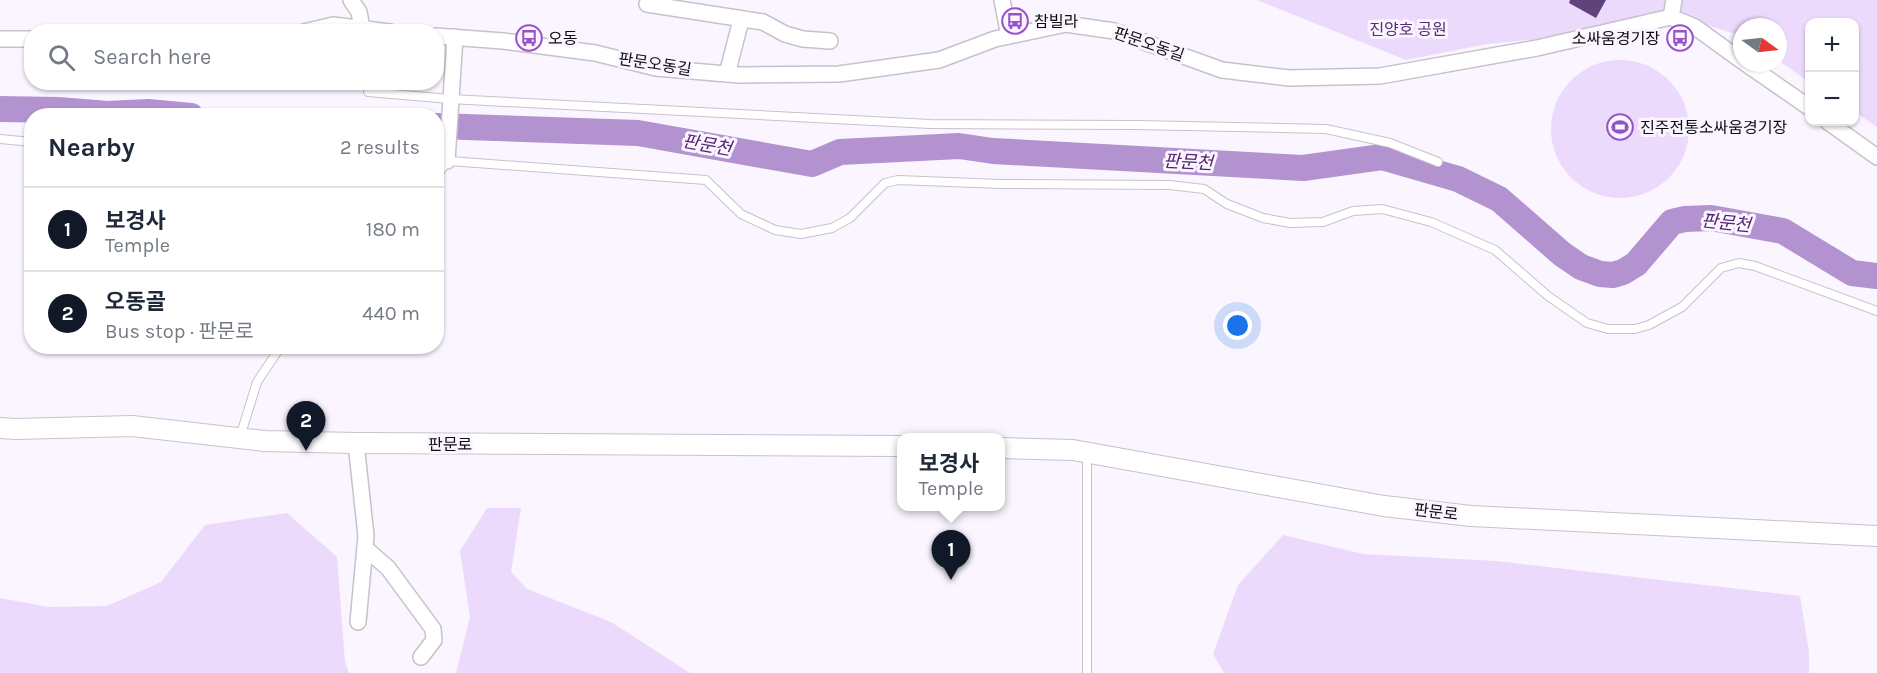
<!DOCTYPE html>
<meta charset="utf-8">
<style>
body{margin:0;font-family:Karla,"Noto Sans KR",sans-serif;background:#f2f2f3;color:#1f2937}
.controls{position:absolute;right:18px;top:18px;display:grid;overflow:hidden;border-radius:12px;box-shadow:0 2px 4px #0004}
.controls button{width:54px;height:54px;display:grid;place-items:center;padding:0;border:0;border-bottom:2px solid #e0e1e3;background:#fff;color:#1f2937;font:30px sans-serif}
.compass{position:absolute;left:1733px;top:18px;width:54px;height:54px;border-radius:50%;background:#fff;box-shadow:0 2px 4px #0004;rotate:105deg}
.you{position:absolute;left:1238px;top:326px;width:21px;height:21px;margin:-15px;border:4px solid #fff;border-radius:50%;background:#1a73e8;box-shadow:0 0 0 9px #1a73e833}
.badge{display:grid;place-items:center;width:39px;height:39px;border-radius:50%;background:#111827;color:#fff;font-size:20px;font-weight:700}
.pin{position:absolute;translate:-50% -50px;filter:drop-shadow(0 2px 3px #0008)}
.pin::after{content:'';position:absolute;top:32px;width:21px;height:18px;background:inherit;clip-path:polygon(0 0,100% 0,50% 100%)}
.popup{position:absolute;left:897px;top:433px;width:108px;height:78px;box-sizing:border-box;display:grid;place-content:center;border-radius:12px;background:#fff;filter:drop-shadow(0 2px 4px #0005);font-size:20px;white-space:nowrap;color:#747a83}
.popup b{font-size:22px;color:#1f2937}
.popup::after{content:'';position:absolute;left:50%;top:100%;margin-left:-12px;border:12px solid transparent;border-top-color:#fff}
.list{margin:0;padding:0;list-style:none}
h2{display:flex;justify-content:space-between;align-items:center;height:78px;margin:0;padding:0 24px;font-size:26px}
h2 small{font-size:20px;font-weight:400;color:#747a83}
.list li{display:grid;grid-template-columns:39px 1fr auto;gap:18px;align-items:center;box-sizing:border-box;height:84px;padding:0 24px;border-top:2px solid #e0e1e3}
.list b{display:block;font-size:22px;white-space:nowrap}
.list p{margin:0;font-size:20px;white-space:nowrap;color:#747a83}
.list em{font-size:20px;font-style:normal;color:#747a83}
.icon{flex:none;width:33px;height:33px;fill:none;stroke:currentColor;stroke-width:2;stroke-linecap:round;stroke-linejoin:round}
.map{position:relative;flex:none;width:1877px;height:673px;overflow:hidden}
.search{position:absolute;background:#fff;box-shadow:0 2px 4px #0004;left:24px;top:24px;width:420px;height:66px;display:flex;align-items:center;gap:15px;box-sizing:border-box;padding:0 21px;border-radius:24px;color:#747a83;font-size:22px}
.panel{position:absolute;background:#fff;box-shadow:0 2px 4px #0004;left:24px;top:108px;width:420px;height:246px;border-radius:24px}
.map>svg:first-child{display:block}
.green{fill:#ebdafc}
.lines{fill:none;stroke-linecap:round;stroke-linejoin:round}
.river{stroke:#b392d0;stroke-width:26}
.building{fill:#62427a}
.service-casing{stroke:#c7c1cc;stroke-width:10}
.minor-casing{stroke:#c7c1cc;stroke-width:18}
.tertiary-casing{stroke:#c7c1cc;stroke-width:22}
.service{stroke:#fff;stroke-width:8}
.minor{stroke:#fff;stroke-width:15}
.tertiary{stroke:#fff;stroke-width:20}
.labels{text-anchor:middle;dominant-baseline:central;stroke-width:6;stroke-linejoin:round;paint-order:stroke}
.poi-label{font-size:16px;fill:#0d0c0f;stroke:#faf5fe;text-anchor:start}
.park-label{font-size:16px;fill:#582c76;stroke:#faf5fe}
.street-label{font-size:16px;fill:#0d0c0f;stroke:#faf5fe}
.water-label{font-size:18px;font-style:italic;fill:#51256f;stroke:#faf5fe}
</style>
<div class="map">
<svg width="1877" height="673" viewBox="0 0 1877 673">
<rect width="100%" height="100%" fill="#faf5fe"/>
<g class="green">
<polygon points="1257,0 1877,0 1877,127 1855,112 1854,22 1810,22 1809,82 1778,60 1778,27 1742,27 1742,36 1668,13 1562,37 1487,44 1406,60"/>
<circle cx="1620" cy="129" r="69"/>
<polygon points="487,508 521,508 511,572 527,589 611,622 690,673 456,673 470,617 460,551"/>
<polygon points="287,513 337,557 345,662 349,673 0,673 0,598 48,607 107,606 161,582 205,525"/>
<polygon points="1283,535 1363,554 1496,561 1800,596 1809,652 1809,673 1224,673 1213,654 1238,585"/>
</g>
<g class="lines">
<g class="river">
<polyline points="0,109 58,110 108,114 148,112 191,116"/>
<polyline points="436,126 638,133 812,164 840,152 959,146 993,151 1303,168 1382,157 1458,179 1499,199 1562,254 1581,267 1600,274 1613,275 1623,272 1636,264 1672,222 1685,219 1711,218 1783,231 1852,273 1877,276"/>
</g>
</g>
<polygon class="building" points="1570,0 1606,0 1596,18 1569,3"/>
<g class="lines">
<g class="service-casing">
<g id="service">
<polyline points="368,92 450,99 930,124 1136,125 1326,129 1390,143 1438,162"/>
<polyline points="0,139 32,142"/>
<polyline points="436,160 706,180 741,214 775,230 801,234 832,228 850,218 885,183 898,180 1001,184 1169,185 1204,189 1227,204 1263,218 1290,223 1323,222 1353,211 1382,209 1431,222 1495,250 1548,296 1587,323 1608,329 1635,329 1649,325 1682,307 1721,268 1739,263 1755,266 1877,311"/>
<polyline points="436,178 447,161"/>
<polyline points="240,437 257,382 281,346"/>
<polyline points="1087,454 1087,673"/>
</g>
</g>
<g class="minor-casing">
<g id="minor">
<polyline points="351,0 359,12 362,28"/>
<polyline points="1002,0 1009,36"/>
<polyline points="647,4 763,22 785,34 803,39 830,41"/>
<polyline points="1671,17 1674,0"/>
<polyline points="304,32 333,25 390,32"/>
<polyline points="436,36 503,41 595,53 656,68 739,75 839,74 939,60 995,39 1066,24 1114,31 1222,70 1289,78 1380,76 1537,48 1671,17 1695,27 1742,61"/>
<polyline points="0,39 32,39"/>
<polyline points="1745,63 1810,108"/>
<polyline points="727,74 741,20"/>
<polyline points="1828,122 1877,157"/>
<polyline points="447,161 455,37"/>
<polyline points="356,443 366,536 358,622"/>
<polyline points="365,548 388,568 433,629 434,640 421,657"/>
</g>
</g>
<g class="tertiary-casing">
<g id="tertiary">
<polyline points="0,428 16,429 132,426 265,441 356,443 902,446"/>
<polyline points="1000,448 1073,450 1384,506 1471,516 1877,536"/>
</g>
</g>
<use href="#service" class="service"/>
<use href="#minor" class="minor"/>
<use href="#tertiary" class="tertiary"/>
</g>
<defs>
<g id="bus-ring" transform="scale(1.35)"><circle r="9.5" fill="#faf5fe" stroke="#9652c6" stroke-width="1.5"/><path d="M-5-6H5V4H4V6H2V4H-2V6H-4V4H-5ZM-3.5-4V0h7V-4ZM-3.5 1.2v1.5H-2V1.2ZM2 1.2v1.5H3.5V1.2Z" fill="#9652c6"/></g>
<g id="stadium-ring" transform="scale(1.35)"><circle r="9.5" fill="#faf5fe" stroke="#9652c6" stroke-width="1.5"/><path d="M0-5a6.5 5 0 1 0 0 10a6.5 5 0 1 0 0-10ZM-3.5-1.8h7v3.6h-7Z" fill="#9652c6"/></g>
</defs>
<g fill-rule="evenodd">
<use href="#bus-ring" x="1015" y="21"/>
<use href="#bus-ring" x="529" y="38"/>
<use href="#bus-ring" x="1680" y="38"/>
<use href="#stadium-ring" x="1620" y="127"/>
</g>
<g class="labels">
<g class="poi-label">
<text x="1034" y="21">참빌라</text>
<text x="548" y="38">오동</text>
<text x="1660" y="38" text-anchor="end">소싸움경기장</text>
<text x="1640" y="127">진주전통소싸움경기장</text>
</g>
<g class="park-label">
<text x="1408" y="29">진양호 공원</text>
</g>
<g class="street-label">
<text transform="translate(1149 44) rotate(19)">판문오동길</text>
<text transform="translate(655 64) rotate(9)">판문오동길</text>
<text x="450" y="444">판문로</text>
<text transform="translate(1436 512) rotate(7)">판문로</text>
</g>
<g class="water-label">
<text transform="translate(707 145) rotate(10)">판문천</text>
<text transform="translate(1188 162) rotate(3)">판문천</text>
<text transform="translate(1726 223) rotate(6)">판문천</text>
</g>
</g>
</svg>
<div class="controls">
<button>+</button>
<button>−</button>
</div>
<svg class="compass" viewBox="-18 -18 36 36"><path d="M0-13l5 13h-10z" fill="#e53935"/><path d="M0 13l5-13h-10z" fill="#747a83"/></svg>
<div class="you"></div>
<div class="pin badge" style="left:951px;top:580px">1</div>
<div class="popup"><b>보경사</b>Temple</div>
<div class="pin badge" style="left:306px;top:451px">2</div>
<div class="search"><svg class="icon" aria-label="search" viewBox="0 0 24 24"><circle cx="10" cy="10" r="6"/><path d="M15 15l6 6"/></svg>Search here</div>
<section class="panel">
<h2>Nearby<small>2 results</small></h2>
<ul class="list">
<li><span class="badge">1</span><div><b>보경사</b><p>Temple</p></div><em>180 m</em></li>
<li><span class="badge">2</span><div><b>오동골</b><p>Bus stop · 판문로</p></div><em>440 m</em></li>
</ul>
</section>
</div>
